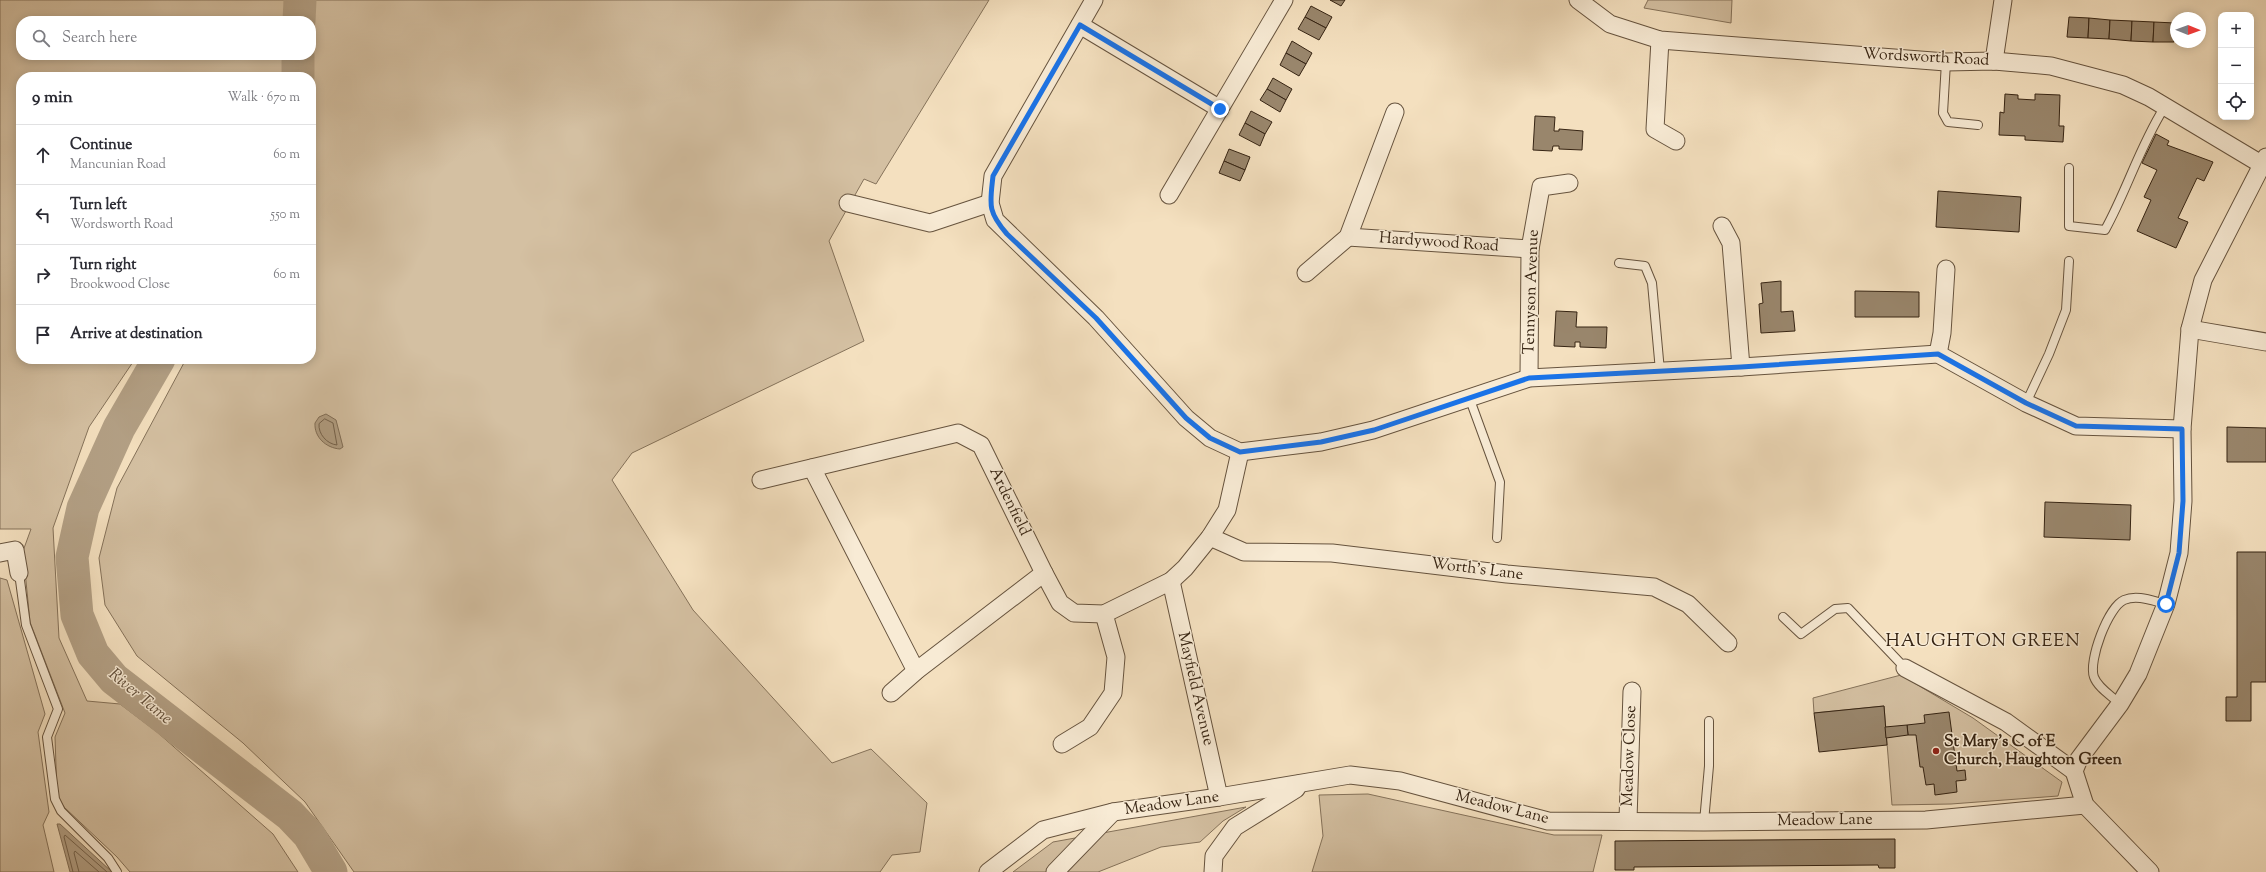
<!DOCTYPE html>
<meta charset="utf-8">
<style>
body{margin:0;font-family:"Sorts Mill Goudy",serif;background:#f7f7f7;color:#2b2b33}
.controls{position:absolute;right:12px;top:12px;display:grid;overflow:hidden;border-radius:8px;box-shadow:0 2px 10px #0003}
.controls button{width:36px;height:36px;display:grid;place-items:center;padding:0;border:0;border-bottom:1px solid #e1e1e2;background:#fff;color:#2b2b33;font:20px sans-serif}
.compass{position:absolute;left:2170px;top:12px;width:36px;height:36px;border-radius:50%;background:#fff;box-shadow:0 2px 10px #0003;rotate:91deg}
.stop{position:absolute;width:12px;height:12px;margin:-9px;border:3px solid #1a73e8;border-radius:50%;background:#fff}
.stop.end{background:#1a73e8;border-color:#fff;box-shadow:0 1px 4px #0008}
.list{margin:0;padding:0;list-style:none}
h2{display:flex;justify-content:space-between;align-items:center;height:52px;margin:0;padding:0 16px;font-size:17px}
h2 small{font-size:13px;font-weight:400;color:#7c7c81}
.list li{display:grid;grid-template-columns:26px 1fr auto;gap:12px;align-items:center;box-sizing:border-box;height:60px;padding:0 16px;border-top:1px solid #e1e1e2}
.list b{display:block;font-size:15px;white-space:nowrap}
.list p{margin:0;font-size:13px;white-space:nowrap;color:#7c7c81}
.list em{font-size:13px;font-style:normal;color:#7c7c81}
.icon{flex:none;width:22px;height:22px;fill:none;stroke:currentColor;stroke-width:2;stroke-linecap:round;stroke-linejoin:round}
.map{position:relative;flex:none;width:2266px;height:872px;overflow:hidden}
.search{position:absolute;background:#fff;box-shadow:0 2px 10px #0003;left:16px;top:16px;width:300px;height:44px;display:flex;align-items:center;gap:10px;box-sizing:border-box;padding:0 14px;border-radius:16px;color:#7c7c81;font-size:15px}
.panel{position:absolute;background:#fff;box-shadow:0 2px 10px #0003;left:16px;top:72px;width:300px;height:292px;border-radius:16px}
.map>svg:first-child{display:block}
.green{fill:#d4c0a2;stroke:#85725a;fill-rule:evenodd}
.water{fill:#b3a085;stroke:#816e57}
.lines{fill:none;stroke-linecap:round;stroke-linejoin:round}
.shore{stroke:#74624c;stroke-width:1}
.river{stroke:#b3a085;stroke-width:33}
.building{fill:#99866c;stroke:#362413}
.lane-casing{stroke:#66533e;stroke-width:10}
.street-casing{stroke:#66533e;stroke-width:19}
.lane{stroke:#f8ebd5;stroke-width:8}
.street{stroke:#f8ebd5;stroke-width:17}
.route{stroke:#1a73e8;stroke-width:5}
.poi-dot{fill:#8f2418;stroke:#f8ebd5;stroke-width:1.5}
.labels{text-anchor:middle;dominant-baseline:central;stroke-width:3;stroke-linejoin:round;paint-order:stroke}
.street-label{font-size:16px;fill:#362413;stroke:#f8ebd5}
.poi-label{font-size:16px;font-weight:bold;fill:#362413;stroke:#f8ebd5;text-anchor:start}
.water-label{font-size:17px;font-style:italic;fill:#624f3b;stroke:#f8ebd5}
.quarter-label{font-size:18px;letter-spacing:1px;fill:#362413;stroke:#f8ebd5}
</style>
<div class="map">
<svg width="2266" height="872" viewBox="0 0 2266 872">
<rect width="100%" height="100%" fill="#f4e0bf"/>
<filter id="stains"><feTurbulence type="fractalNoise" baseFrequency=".005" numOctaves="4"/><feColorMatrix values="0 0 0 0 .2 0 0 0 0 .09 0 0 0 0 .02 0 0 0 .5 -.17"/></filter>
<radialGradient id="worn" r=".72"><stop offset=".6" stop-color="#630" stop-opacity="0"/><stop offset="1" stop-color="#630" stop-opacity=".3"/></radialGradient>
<g class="green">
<path d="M 0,0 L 989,0 L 876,184 L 864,179 L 829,241 L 864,341 L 632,453 L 612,480 L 693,610 L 832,763 L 871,749 L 927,803 L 920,852 L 892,855 L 880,872 L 354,872 L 305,802 L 243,743 L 137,656 L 105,605 L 99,558 L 117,488 L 186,359 L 311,359 L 311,77 L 21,77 L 21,359 L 135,359 L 89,427 L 53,528 L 59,638 L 87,701 L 120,704 L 157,732 L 273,834 L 298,872 L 130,872 L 117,857 L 64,807 L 57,795 L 55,737 L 65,713 L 30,622 L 23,551 L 31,529 L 0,529 ZM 21,21 L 311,21 L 311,55 L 21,55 Z"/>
<polygon points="1648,0 1732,0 1731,23 1644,8"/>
<polygon points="0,578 7,580 45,714 38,732 49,812 43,825 54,872 0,872"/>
<polygon points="1901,675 1973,718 2062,782 2058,796 1951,804 1892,805 1884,706 1814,713 1813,698"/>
<polygon points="1368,794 1554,835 1602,835 1593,872 1312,872 1323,836 1319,795"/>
<polygon points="1246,807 1223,821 1200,842 1161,847 1098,872 1013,872 1053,842"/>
</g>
<g class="water">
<path d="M 326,414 L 336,420 L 343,447 L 340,449 C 326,448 314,437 315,423 L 319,417 Z"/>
<polygon points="57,824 60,824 112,872 70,872"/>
</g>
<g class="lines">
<g class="shore">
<path d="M 325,419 L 333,423 L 337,445 C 327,444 318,434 319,424 Z"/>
<polyline points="73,872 64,837 65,835 107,872"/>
<polyline points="79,872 74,853 75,851 99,872"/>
</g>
<g class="river">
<polyline points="299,21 300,0"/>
<polyline points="298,77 298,55"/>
<polyline points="159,359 119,428 83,508 72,557 77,615 93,654 114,679 290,815 309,835 331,872"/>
</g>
</g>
<g class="building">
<polygon points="1330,0 1345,0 1341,6"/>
<polygon points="1311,6 1332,17 1326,28 1305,17"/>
<polygon points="1305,17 1326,28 1319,40 1298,29"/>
<polygon points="2069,17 2089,18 2088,38 2067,37"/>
<polygon points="2089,18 2110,20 2109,39 2088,38"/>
<polygon points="2110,20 2132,21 2131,41 2109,39"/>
<polygon points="2132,21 2154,22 2153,42 2131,41"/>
<polygon points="2154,22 2175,23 2174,42 2153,42"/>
<polygon points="1292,41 1312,53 1306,64 1286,53"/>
<polygon points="1286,53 1306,64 1299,76 1280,65"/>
<polygon points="1273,78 1292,89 1286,100 1267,89"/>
<polygon points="1267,89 1286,100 1280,112 1260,100"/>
<polygon points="2005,94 2018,95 2018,99 2035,100 2035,94 2060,95 2059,126 2064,126 2063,142 2025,140 2025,136 1999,135 2000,112 2004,113"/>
<polygon points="1251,111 1272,122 1265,134 1245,123"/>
<polygon points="1535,116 1555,117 1554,131 1559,131 1559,129 1583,131 1582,150 1559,149 1559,146 1553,146 1552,151 1533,150"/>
<polygon points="1245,123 1265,134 1260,146 1239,135"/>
<polygon points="2156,134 2169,141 2167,145 2213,162 2204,181 2197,178 2178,218 2188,222 2176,248 2137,231 2151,200 2144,197 2157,170 2142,163"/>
<polygon points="1229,149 1250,157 1245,170 1224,161"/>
<polygon points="1224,161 1245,170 1240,181 1219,173"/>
<polygon points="1938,191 2021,197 2019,232 1936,227"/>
<polygon points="1781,281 1781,312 1793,311 1795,331 1761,333 1759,304 1763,303 1761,283"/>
<polygon points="1855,291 1919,292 1919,317 1855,317"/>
<polygon points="1556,311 1577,312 1576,327 1607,327 1606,348 1580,347 1580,342 1575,342 1575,347 1554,346"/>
<polygon points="2227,427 2266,428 2266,462 2227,462"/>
<polygon points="2045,502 2131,505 2130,540 2044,537"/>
<polygon points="2237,552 2266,552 2266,682 2251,682 2251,721 2226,721 2226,697 2237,697"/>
<polygon points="1884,706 1887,745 1819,752 1814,713"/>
<polygon points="1949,712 1957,771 1965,770 1966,780 1956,781 1957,792 1935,795 1934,784 1926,785 1923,767 1920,767 1916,735 1908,735 1907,725 1925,723 1924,715"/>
<polygon points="1907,725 1908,735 1886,738 1885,727"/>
<polygon points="1895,839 1895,868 1879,868 1878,865 1634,867 1634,870 1615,870 1615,841"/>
</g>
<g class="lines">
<g class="lane-casing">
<g id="lane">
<polyline points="1946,62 1943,113 1948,122 1978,125"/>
<path d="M 2069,168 L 2069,226 L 2105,230 C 2127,190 2140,146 2164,108"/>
<polyline points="1619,263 1645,266 1652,283 1660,371"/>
<polyline points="1469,397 1500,482 1497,538"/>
<polyline points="2026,403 2049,354 2066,310 2069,261"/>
<polyline points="19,573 26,625 58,709 47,737 55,799 61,811 108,858 117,872"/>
<polyline points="1783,617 1801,634 1835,609 1848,608 1905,668"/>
<path d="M 2120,704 C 2112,696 2098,688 2094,677 C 2088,661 2108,607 2124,600 C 2137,594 2153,601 2166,604"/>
<polyline points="1704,822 1709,766 1709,721"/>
</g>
</g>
<g class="street-casing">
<g id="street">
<polyline points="1094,0 993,176 990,203 995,220 1096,318 1186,418 1210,438 1240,452 1321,442 1373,430 1529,378 1741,367 1938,354 2026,403 2076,426 2182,429"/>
<polyline points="1578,0 1610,24 1660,40 1946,62 1994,61 2051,66 2123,85 2149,97 2261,164"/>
<polyline points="1080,25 1220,109"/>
<polyline points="1660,40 1655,129 1676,141"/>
<polyline points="1994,61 2003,0"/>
<polyline points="1169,195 1284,0"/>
<polyline points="848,203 930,223 990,203"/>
<polyline points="1722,226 1731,243 1741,367"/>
<polyline points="1348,237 1530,249"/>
<polyline points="1306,273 1348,237 1395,112"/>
<polyline points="2190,329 2266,342"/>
<polyline points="1938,354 1942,333 1946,269"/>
<polyline points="1529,378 1530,249 1541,187 1569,183"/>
<polyline points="812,468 916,671"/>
<polyline points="761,480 958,433 981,445 1044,573 916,671 891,693"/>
<polyline points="1210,537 1244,552 1332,553 1507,574 1654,587 1688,604 1728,643"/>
<polyline points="0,553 15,550 19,573"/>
<polyline points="1044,573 1060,603 1074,613 1104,614 1171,581 1185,568 1210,537 1227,510 1240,452"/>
<polyline points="1171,581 1219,797"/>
<polyline points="1905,668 2006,722 2074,771"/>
<polyline points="1062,744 1090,727 1113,693 1116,657 1104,614"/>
<polyline points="1628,820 1632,691"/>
<polyline points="988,872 1043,830 1113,812 1219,797 1350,775 1400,781 1548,821 1704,822 1926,820 2085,805"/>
<polyline points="1055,872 1113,812"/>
<polyline points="1213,872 1214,856 1235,827 1296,789 1299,784"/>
<polyline points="2150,872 2085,805 2074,771 2079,759 2120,704 2138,674 2166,604 2179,553 2183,501 2182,429 2190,329 2203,280 2266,157"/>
</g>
</g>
<use href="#lane" class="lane"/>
<use href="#street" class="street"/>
</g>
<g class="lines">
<path class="route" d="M 1220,109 L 1080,25 L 993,176 C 990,204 987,211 1007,234 L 1096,318 L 1186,418 L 1210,438 L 1240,452 L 1321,442 L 1374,430 L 1529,378 L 1741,367 L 1938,354 L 2026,403 L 2076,426 L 2182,429 L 2183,501 L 2179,553 L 2166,604"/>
</g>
<circle class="poi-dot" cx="1936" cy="751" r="4"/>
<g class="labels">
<g class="street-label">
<text transform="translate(1926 58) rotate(3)">Wordsworth Road</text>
<text transform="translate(1439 243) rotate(4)">Hardywood Road</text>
<text transform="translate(1532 292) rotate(-88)">Tennyson Avenue</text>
<text transform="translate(1009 502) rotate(64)">Ardenfield</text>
<text transform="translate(1477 570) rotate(7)">Worth's Lane</text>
<text transform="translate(1195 689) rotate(77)">Mayfield Avenue</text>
<text transform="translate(1630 756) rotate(-88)">Meadow Close</text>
<text transform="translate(1172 804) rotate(-8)">Meadow Lane</text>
<text transform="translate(1502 808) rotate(14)">Meadow Lane</text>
<text transform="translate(1825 821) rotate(-1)">Meadow Lane</text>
</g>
<g class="poi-label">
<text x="1944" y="742">St Mary's C of E<tspan x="1944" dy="18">Church, Haughton Green</tspan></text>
</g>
<g class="water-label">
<text transform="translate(140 697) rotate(40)">River Tame</text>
</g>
<g class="quarter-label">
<text x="1983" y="642">HAUGHTON GREEN</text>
</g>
</g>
<rect width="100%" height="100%" filter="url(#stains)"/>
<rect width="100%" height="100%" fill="url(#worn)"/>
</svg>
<div class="controls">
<button>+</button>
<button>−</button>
<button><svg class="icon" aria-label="locate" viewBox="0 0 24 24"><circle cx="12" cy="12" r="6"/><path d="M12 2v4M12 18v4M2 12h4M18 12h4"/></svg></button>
</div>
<svg class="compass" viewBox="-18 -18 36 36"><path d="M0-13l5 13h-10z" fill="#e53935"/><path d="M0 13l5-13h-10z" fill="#7c7c81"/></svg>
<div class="stop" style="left:2166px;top:604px"></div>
<div class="stop end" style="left:1220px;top:109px"></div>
<div class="search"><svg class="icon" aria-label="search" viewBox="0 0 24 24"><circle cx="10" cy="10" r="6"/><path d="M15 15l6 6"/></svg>Search here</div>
<section class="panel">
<h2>9 min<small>Walk · 670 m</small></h2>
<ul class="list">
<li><svg class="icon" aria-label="ahead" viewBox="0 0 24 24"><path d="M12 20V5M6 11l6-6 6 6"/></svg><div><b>Continue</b><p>Mancunian Road</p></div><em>60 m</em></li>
<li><svg class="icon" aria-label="left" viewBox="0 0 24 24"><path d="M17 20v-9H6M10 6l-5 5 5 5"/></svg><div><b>Turn left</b><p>Wordsworth Road</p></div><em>550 m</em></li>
<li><svg class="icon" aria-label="right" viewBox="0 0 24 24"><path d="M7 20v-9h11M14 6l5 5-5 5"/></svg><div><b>Turn right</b><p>Brookwood Close</p></div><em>60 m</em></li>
<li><svg class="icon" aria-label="arrive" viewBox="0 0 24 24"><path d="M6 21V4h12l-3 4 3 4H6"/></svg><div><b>Arrive at destination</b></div></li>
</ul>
</section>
</div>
